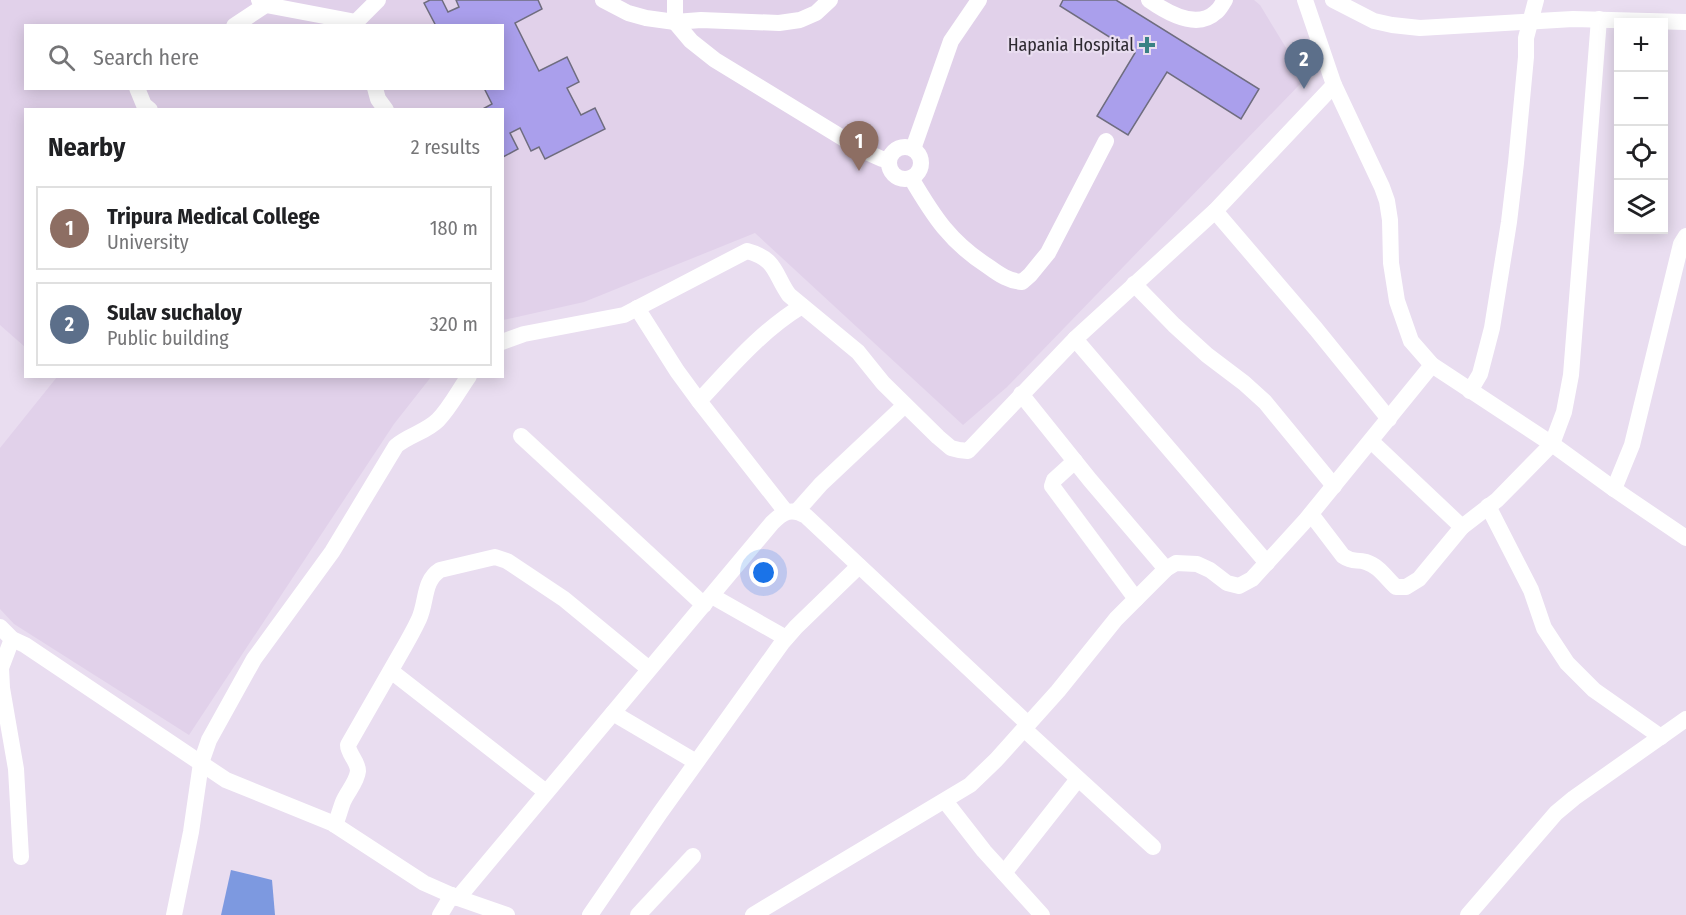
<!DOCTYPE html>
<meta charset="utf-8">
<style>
body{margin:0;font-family:"Fira Sans Condensed",sans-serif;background:#f2f2f2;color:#202124}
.controls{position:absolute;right:18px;top:18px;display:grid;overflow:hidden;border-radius:0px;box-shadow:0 3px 15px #0003}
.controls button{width:54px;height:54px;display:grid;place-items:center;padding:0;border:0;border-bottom:2px solid #e0e0e0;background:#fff;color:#202124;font:30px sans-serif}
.you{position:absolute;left:764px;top:573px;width:21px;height:21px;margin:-15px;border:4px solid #fff;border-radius:50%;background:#1a73e8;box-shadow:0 0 0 9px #1a73e833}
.badge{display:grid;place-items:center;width:39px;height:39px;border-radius:50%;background:#2563eb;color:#fff;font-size:20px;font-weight:700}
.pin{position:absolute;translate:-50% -50px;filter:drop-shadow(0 2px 3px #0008)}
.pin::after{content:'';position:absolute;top:32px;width:21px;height:18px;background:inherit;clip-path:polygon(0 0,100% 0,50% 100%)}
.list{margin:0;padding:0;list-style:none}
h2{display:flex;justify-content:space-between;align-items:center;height:78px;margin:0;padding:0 24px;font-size:26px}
h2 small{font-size:20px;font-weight:400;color:#757577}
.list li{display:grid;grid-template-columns:39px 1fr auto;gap:18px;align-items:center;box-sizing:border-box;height:84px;margin:0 12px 12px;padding:0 12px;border:2px solid #e0e0e0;border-radius:0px}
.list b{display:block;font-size:22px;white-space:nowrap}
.list p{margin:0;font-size:20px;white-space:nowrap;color:#757577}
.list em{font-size:20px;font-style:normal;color:#757577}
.icon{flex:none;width:33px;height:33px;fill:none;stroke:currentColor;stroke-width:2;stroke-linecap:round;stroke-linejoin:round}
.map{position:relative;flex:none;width:1686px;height:915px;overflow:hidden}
.search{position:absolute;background:#fff;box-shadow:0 3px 15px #0003;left:24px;top:24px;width:480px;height:66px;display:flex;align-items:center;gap:15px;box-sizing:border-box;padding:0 21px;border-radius:0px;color:#757577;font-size:22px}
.panel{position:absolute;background:#fff;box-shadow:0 3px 15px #0003;left:24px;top:108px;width:480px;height:270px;border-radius:0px}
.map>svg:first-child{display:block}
.built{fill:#e1d1ea;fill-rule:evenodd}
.water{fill:#7d99e0}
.building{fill:#aa9fec;stroke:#6f6d7f;stroke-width:1.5}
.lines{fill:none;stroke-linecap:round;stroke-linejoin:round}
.minor{stroke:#fff;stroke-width:16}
.poi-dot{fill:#398183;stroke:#e9ddf0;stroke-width:2}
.labels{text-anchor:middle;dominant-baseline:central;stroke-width:4.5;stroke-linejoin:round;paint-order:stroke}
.poi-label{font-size:18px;fill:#2d2930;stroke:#e9ddf0;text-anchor:end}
</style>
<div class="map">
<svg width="1686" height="915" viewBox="0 0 1686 915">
<rect width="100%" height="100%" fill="#e9ddf0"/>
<g class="built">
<path d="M 0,0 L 1254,0 L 1260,5 L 1305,79 L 1007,387 L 963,425 L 755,233 L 584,302 L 503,320 L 502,110 L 26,110 L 25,347 L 0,325 ZM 26,26 L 502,26 L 502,88 L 26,88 Z"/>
<polygon points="57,377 431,377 394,424 189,735 14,624 0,609 0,448"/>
</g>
<polygon class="water" points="231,870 272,880 275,915 221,915"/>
<g class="building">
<polygon points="430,0 442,0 448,12 459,7 456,0 538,0 542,9 515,23 539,71 567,57 579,82 567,88 581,115 595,108 605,129 545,159 539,147 531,151 520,128 510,133 518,149 503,157 502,110 481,110 492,104 484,88 502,88 502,26 436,26 424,3"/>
<polygon points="1063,0 1116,0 1259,89 1241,119 1167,72 1128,135 1097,116 1135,53 1060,6"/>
</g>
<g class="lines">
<g class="minor">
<polyline points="259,0 266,5 356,22"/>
<polyline points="603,0 628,13 646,18 675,22 701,20 779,23 800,20 816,13 830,0"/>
<polyline points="675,0 675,22 691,41 715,60 864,151 882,159 889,159"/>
<path d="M 1149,0 C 1166,12 1197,30 1216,12 C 1220,9 1222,4 1225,0"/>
<polyline points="1305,0 1334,85 1382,187 1387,201 1390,220 1391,263 1397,301 1411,341 1432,365 1552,444 1614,489 1686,538"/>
<polyline points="1333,0 1374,21 1392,25 1420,28 1573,19 1686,22"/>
<polyline points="234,26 273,0"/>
<polyline points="357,26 356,22 378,0"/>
<polyline points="137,88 144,105 150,110"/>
<polyline points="375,88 378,99 386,110"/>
<circle cx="905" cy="163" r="16"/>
<polyline points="913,149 951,41 979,0"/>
<path d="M 911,178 C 934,217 950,242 989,267 C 1000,275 1009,281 1022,282 L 1030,275 L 1048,253 L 1106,141"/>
<polyline points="1215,211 1316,329 1389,419"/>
<polyline points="1134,284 1174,325 1207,355 1244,383 1265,402 1334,486"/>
<polyline points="637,308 677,371 699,401 786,512"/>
<polyline points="1075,339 1267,563"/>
<path d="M 502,342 L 524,334 L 624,315 L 747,251 C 777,259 774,274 789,295 L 858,352 L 883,383 L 938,437 L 951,448 L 959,450 L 968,451 L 1075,339 L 1215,211 L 1334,85"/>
<polyline points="1470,391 1480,374 1492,328 1509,222 1516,163 1526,57 1526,38 1536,0"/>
<polyline points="1021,394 1090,480 1166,569"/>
<path d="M 699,401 C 731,367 761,331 802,306"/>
<polyline points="521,436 704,605"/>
<polyline points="1371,441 1462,527"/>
<polyline points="1075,461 1054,480 1052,486 1136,599"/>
<polyline points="1614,489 1632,445 1681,244 1686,236"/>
<polyline points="1488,506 1531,590 1544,628 1567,663 1594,690 1661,737"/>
<polyline points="797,511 821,484 905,405"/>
<path d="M 1311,514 L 1343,556 C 1353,563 1356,559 1366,562 C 1379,566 1386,578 1396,587 L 1406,587 L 1419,579 L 1462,527 L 1497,500 L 1552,444 L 1564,412 L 1571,375 L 1599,19"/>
<polyline points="712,596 786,638"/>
<polyline points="0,627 12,639 25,645 226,780 332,823 424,883 458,898 507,915"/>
<polyline points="12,639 1,668 2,688 16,769 21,857"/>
<polyline points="391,671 546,792"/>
<polyline points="613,713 696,762"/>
<polyline points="1024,729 1153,847"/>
<polyline points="945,801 984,851 1042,915"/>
<path d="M 335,825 C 338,818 340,810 343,802 C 347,792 357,782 358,771 C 358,761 348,754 348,745 C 365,715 382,686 399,656 C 406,644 413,632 419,619 C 427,601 423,581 440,570 L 495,557 L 507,561 L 564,599 L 649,669"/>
<polyline points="1004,873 1078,779"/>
<path d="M 458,898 L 772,523 C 783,512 791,507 806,516 L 1028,724"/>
<path d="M 174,915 L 191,832 L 201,763 L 209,740 L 254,659 L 332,552 L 396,446 C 409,435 426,432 438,420 C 450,408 459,390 469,376"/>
<polyline points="440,915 452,895"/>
<polyline points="590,915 660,813 782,643 796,627 859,566"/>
<polyline points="638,915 693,856"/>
<polyline points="753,915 970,785 996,760 1058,691 1116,619 1166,569 1176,563 1197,564 1210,570 1227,583 1239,586 1252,579 1305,521 1432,365"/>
<polyline points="1468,915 1556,813 1574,798 1686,719"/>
</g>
</g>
<path class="poi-dot" d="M1144 36h6v6h6v6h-6v6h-6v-6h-6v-6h6z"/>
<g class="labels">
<g class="poi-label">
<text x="1134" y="45">Hapania Hospital</text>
</g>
</g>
</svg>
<div class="controls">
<button>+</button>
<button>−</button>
<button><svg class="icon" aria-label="locate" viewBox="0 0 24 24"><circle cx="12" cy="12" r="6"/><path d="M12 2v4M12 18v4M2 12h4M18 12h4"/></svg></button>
<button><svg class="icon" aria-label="layers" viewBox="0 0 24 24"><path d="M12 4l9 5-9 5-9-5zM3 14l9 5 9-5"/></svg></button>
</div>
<div class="you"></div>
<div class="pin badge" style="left:859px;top:171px;background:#8d6e63">1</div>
<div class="pin badge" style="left:1304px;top:89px;background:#5c6f8a">2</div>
<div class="search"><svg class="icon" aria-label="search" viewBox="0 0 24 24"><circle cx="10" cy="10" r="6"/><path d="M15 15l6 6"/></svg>Search here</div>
<section class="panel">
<h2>Nearby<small>2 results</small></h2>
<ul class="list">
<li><span class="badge" style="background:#8d6e63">1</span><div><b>Tripura Medical College</b><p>University</p></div><em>180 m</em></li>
<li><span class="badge" style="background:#5c6f8a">2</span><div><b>Sulav suchaloy</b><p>Public building</p></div><em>320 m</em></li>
</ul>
</section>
</div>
